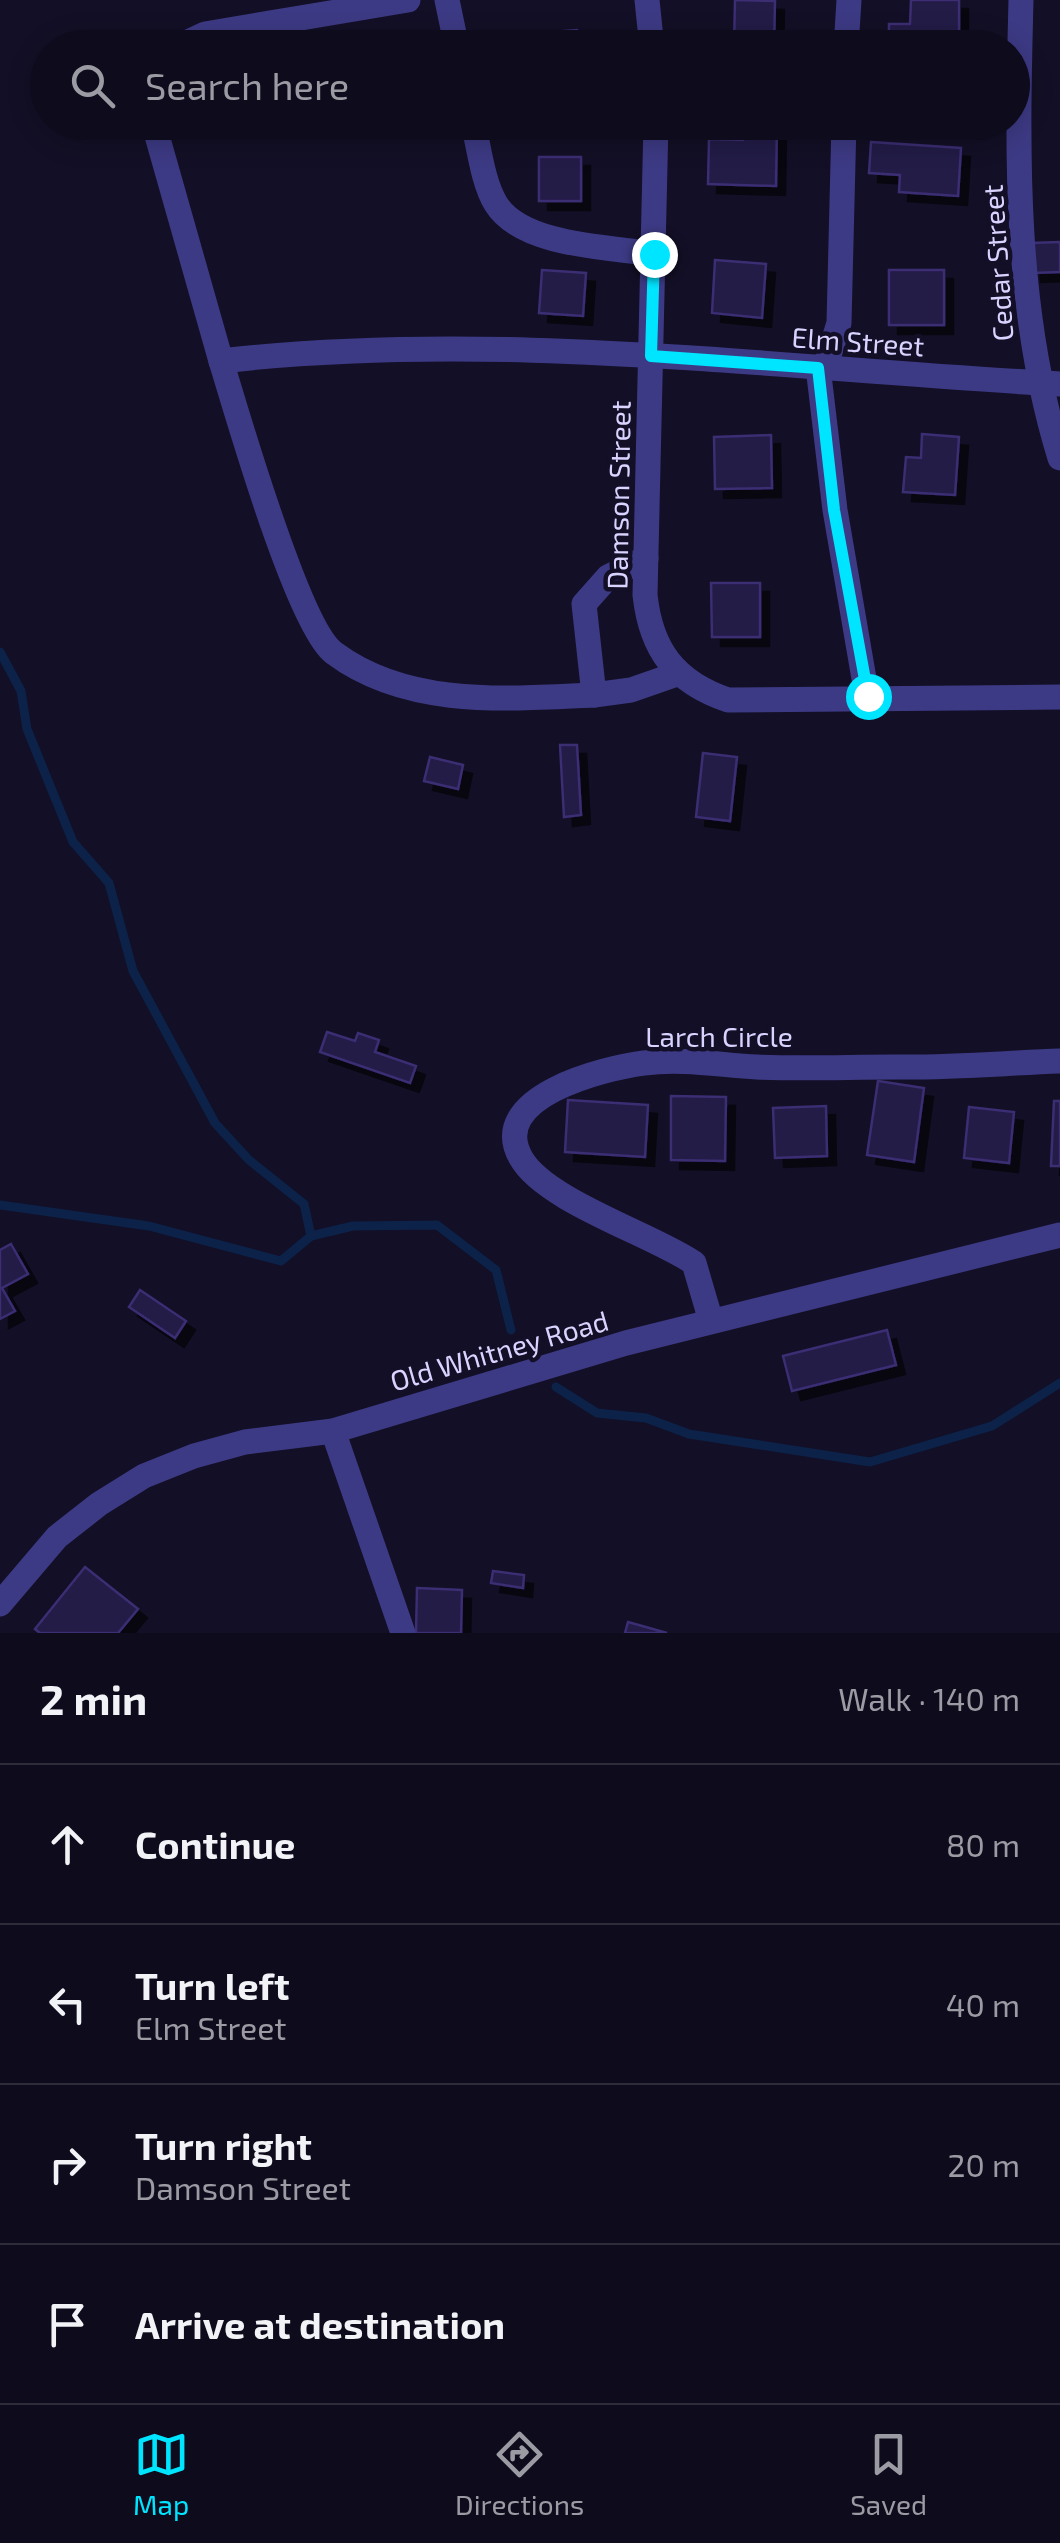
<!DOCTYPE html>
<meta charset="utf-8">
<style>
body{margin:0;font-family:"Exo 2",sans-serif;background:#171425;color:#f1f3f6}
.stop{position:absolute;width:30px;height:30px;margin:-22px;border:8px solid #00e5ff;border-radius:50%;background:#fff}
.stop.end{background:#00e5ff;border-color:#fff;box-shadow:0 2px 10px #0008}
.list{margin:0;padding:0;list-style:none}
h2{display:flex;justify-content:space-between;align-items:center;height:130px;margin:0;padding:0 40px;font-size:42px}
h2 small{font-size:32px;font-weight:400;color:#9b9ba3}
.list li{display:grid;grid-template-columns:65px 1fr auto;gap:30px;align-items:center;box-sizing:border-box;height:160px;padding:0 40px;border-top:2px solid #2e2b3b}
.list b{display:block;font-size:38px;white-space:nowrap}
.list p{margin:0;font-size:32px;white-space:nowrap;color:#9b9ba3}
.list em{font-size:32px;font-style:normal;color:#9b9ba3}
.icon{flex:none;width:55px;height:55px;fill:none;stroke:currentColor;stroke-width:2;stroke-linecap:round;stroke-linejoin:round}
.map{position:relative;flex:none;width:1060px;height:1633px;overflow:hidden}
.search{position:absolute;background:#0e0b1c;box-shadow:0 5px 25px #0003;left:30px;right:30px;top:30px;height:110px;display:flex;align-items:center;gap:25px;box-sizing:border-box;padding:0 35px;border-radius:55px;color:#9b9ba3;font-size:38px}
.sheet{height:770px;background:#0e0b1c}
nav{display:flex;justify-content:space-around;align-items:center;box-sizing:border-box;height:140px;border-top:2px solid #2e2b3b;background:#0e0b1c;font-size:28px;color:#9b9ba3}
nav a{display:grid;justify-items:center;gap:5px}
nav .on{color:#00e5ff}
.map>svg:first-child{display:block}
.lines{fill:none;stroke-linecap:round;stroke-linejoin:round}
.stream{stroke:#0c2248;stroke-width:9}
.building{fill:#241b47;stroke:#3b2d73;stroke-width:2.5;filter:url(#shadow)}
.minor{stroke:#3d3a85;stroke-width:25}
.route{stroke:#00e5ff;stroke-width:12}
.labels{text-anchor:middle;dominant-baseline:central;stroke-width:9;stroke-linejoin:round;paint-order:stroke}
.street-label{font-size:28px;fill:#d9d4ff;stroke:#130f26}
</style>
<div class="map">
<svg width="1060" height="1633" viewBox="0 0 1060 1633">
<defs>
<filter id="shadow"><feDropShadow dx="9" dy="9" stdDeviation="0" flood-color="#0009"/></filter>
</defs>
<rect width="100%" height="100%" fill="#130f26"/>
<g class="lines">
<g class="stream">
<polyline points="0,652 21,691 27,729 73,842 109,883 133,971 215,1123 249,1160 304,1204 311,1236"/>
<polyline points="0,1205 149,1226 281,1261 311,1236 353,1226 437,1225 496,1270 511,1330"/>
<polyline points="556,1387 597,1413 646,1418 689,1434 870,1462 992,1426 1060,1383"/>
</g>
</g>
<g class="building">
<polygon points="735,0 775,1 774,48 721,48 734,47"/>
<polygon points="911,0 959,0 959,48 889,48 889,24 910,24"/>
<polygon points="577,30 578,48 538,48 537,33"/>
<polygon points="743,122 777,122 776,186 708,184 709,139 743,140"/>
<polygon points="871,142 961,148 958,196 899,192 900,175 869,173"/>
<rect x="539" y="157" width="42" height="44"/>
<polygon points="1060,242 1060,272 1032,273 1031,243"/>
<polygon points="715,260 766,264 762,318 712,313"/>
<polygon points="542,270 586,273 583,316 539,313"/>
<rect x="889" y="270" width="55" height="55"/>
<polygon points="922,434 959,437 955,495 903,492 906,457 921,458"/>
<polygon points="771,435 772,488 715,489 714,437"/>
<polygon points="711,583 760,583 760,637 712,637"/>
<polygon points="560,745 577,745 581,815 564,817"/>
<polygon points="703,753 737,757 730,821 696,817"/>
<polygon points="430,757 463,765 458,789 424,781"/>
<polygon points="327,1032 355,1041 358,1033 379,1040 375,1052 416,1066 410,1083 320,1052"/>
<polygon points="878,1081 924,1088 914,1162 867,1155"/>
<polygon points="671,1096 726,1097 725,1161 671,1160"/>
<polygon points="568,1100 648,1105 645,1157 565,1152"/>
<polygon points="1054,1101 1060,1101 1060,1166 1051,1166"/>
<polygon points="826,1106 827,1156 775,1158 773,1108"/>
<polygon points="969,1107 1014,1112 1009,1163 964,1158"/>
<polygon points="11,1244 28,1274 2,1288 15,1311 0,1319 0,1250"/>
<polygon points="140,1290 186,1321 175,1338 129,1307"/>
<polygon points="887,1330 896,1365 792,1391 783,1356"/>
<polygon points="85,1567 138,1609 118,1633 40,1633 35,1629"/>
<polygon points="493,1571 524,1575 523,1588 491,1583"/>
<polygon points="417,1588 462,1590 461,1633 416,1633"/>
<polygon points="628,1622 667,1633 625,1633"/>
</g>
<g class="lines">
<g class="minor">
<polyline points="447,0 457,48"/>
<polyline points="647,0 652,48"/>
<path d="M 1021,0 C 1017,155 1014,309 1060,458"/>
<polyline points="175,48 205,34 408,0"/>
<polyline points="846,48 849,0"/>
<polyline points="171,122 154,125 221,361"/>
<path d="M 473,122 C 479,148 483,183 496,204 C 522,246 609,247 654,254"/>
<path d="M 656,122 L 645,595 C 651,650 675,682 728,700 L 1060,697"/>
<polyline points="818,367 835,510 867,696"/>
<polyline points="825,368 839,323 844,122"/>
<polyline points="646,558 608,577 584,604 594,695 631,690 677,674"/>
<path d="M 594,695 C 507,699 408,708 334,653 C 298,627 237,413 221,361 C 499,329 781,369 1060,384"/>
<path d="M 711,1321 L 694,1263 C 654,1235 545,1201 521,1158 C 486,1097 604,1068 644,1063 C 683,1058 719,1065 757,1067 C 802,1069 848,1067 894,1067 C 949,1068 1005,1063 1060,1061"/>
<polyline points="333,1431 403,1633"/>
<polyline points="0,1604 57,1537 99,1504 144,1476 194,1456 245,1442 333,1431 626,1343 1060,1235"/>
</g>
</g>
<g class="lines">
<polyline class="route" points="654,254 651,356 818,368 834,510 868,696"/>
</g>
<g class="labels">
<g class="street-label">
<text transform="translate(997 263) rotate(-94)">Cedar Street</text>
<text transform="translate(858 341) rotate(4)">Elm Street</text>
<text transform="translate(618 495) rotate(-89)">Damson Street</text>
<text x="719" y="1036">Larch Circle</text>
<text transform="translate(499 1350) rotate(-16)">Old Whitney Road</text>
</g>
</g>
</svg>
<div class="stop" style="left:868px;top:696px"></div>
<div class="stop end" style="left:654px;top:254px"></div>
<div class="search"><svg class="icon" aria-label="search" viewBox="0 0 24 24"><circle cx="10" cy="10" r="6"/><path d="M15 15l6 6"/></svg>Search here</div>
</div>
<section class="sheet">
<h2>2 min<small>Walk · 140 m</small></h2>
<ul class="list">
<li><svg class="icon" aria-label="ahead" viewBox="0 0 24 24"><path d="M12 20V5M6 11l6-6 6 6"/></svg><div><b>Continue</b></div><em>80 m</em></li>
<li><svg class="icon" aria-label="left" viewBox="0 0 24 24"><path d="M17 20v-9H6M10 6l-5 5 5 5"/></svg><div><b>Turn left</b><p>Elm Street</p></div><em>40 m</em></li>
<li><svg class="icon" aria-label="right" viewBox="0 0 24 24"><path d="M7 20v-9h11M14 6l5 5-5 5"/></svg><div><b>Turn right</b><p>Damson Street</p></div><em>20 m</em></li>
<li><svg class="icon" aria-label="arrive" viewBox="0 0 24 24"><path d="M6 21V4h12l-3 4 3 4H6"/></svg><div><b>Arrive at destination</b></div></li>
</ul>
</section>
<nav>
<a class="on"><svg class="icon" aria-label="map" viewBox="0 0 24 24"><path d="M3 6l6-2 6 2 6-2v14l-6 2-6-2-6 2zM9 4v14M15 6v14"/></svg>Map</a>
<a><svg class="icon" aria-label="directions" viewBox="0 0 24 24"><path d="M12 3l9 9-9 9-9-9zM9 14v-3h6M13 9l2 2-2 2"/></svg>Directions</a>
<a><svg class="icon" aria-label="saved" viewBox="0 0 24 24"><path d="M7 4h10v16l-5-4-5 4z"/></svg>Saved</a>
</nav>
